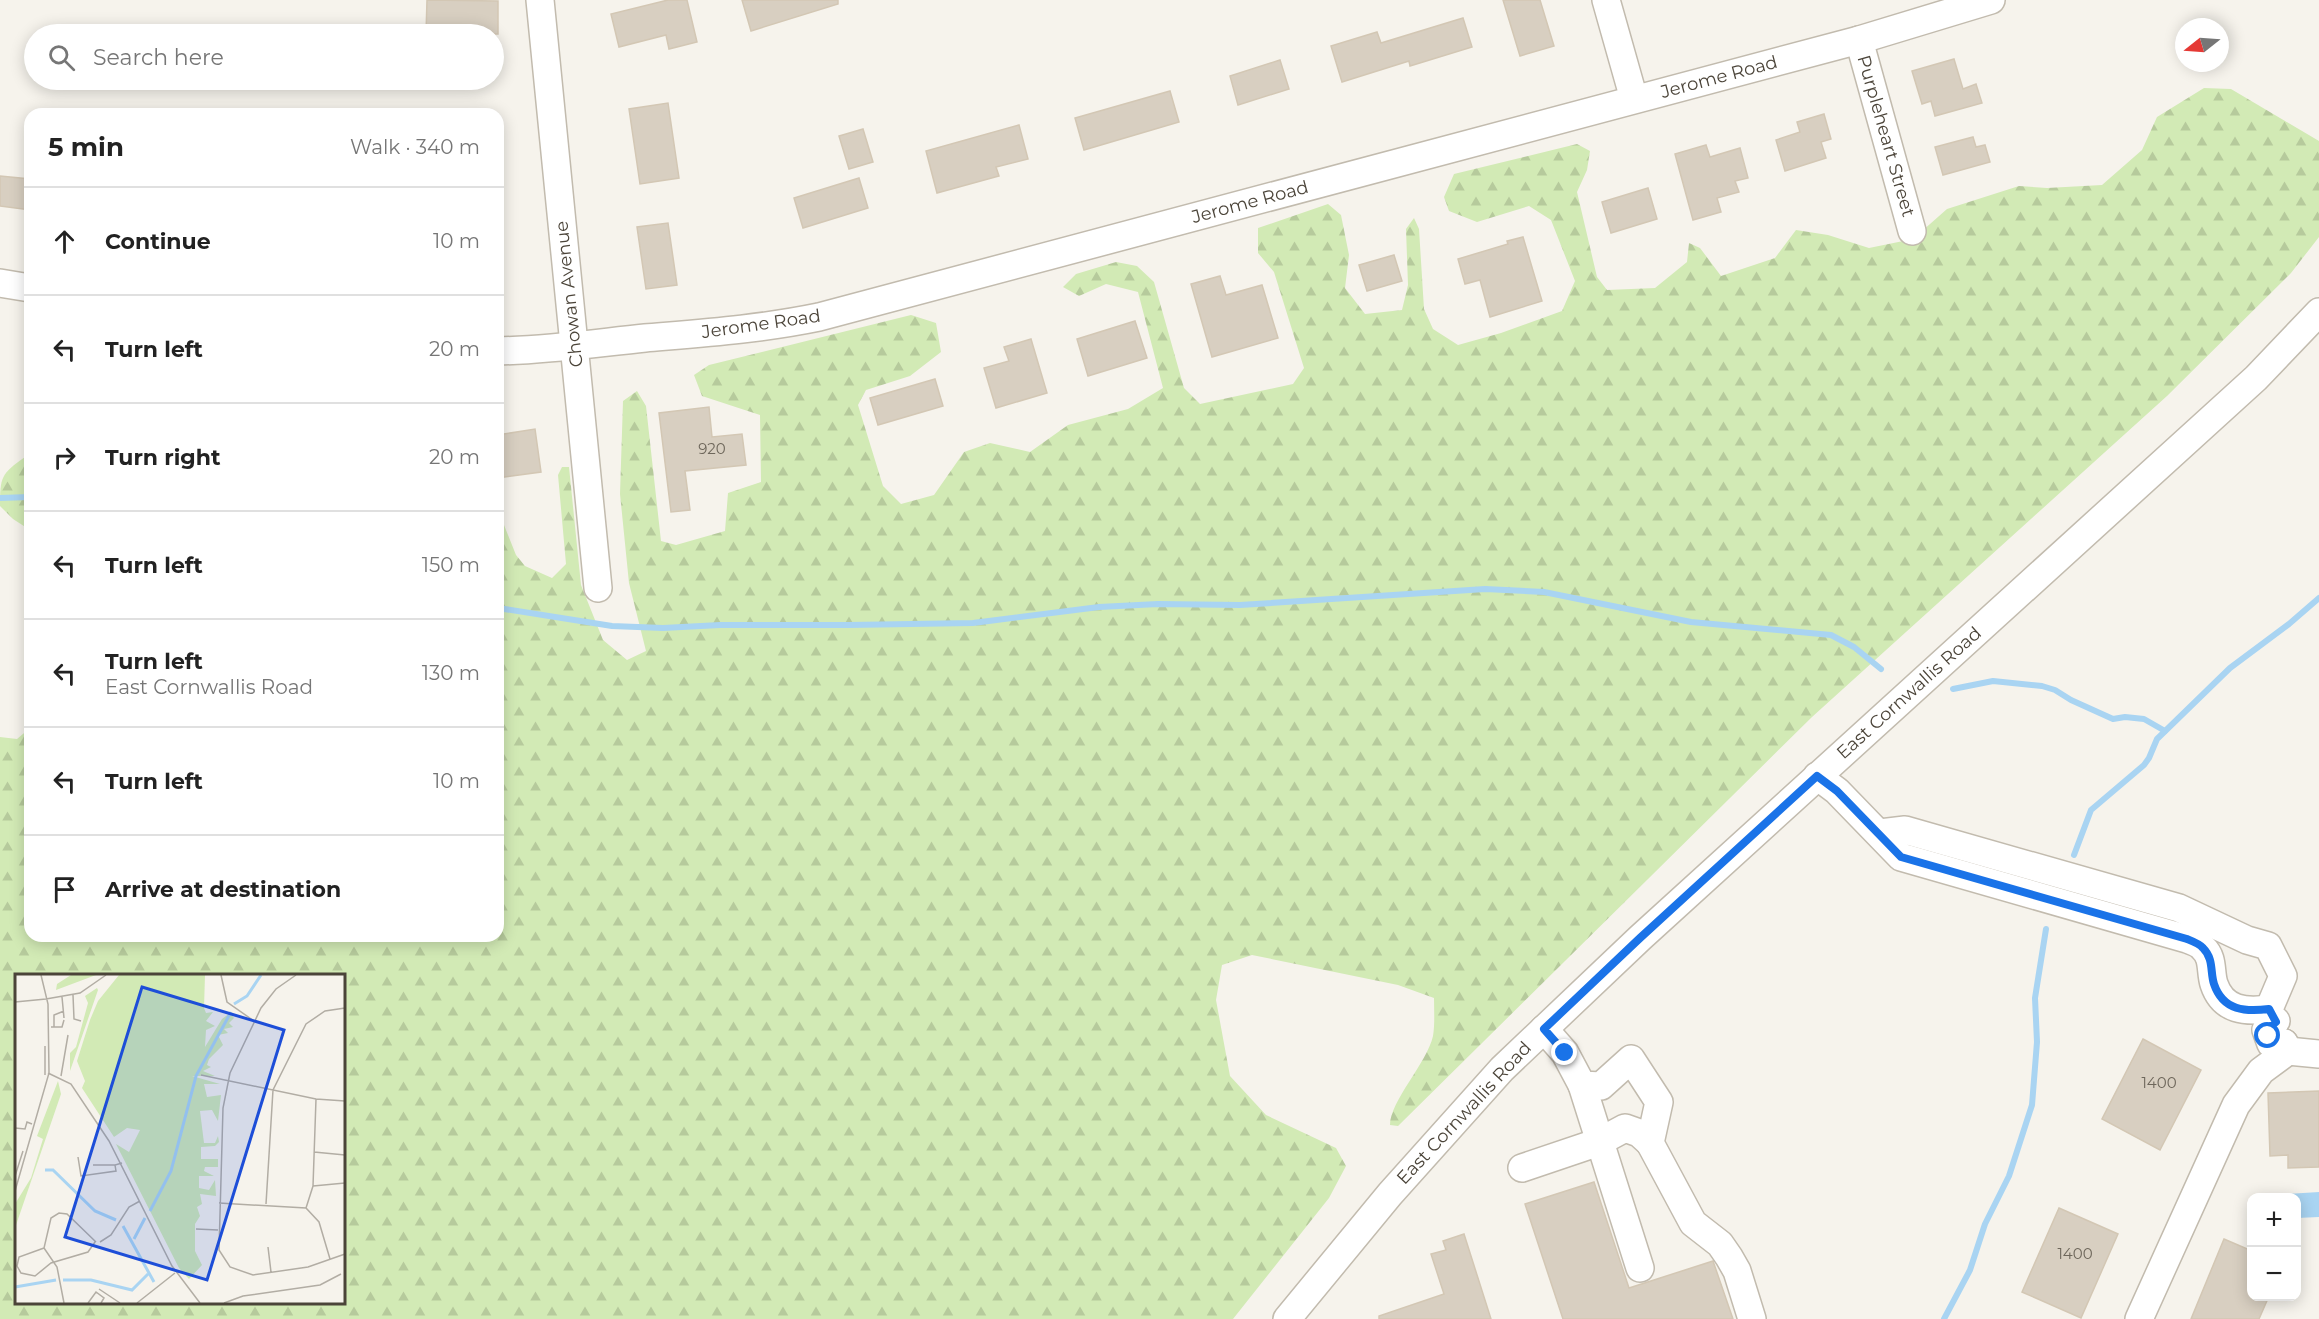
<!DOCTYPE html>
<meta charset="utf-8">
<style>
body{margin:0;font-family:Montserrat,sans-serif;background:#f6f6f6;color:#222}
.controls{position:absolute;right:18px;bottom:18px;display:grid;overflow:hidden;border-radius:12px;box-shadow:0 3px 15px #0003}
.controls button{width:54px;height:54px;display:grid;place-items:center;padding:0;border:0;border-bottom:2px solid #e0e0e0;background:#fff;color:#222;font:30px sans-serif}
.compass{position:absolute;left:2175px;top:18px;width:54px;height:54px;border-radius:50%;background:#fff;box-shadow:0 3px 15px #0003;rotate:253deg}
.stop{position:absolute;width:18px;height:18px;margin:-14px;border:4px solid #1a73e8;border-radius:50%;background:#fff}
.stop.end{background:#1a73e8;border-color:#fff;box-shadow:0 2px 6px #0008}
.list{margin:0;padding:0;list-style:none}
h2{display:flex;justify-content:space-between;align-items:center;height:78px;margin:0;padding:0 24px;font-size:26px}
h2 small{font-size:20px;font-weight:400;color:#767676}
.list li{display:grid;grid-template-columns:39px 1fr auto;gap:18px;align-items:center;box-sizing:border-box;height:108px;padding:0 24px;border-top:2px solid #e0e0e0}
.list b{display:block;font-size:22px;white-space:nowrap}
.list p{margin:0;font-size:20px;white-space:nowrap;color:#767676}
.list em{font-size:20px;font-style:normal;color:#767676}
.icon{flex:none;width:33px;height:33px;fill:none;stroke:currentColor;stroke-width:2;stroke-linecap:round;stroke-linejoin:round}
.map{position:relative;flex:none;width:2319px;height:1319px;overflow:hidden}
.search{position:absolute;background:#fff;box-shadow:0 3px 15px #0003;left:24px;top:24px;width:480px;height:66px;display:flex;align-items:center;gap:15px;box-sizing:border-box;padding:0 21px;border-radius:33px;color:#767676;font-size:22px}
.panel{position:absolute;background:#fff;box-shadow:0 3px 15px #0003;left:24px;top:108px;width:480px;height:834px;border-radius:18px}
.map>svg:first-child{display:block}
.forest{fill:url(#forest-firs);fill-rule:evenodd}
.water{fill:#a9d4f2}
.lines{fill:none;stroke-linecap:round;stroke-linejoin:round}
.stream{stroke:#a9d4f2;stroke-width:6}
.building{fill:#d8cfc1;stroke:#d3c7b4;stroke-width:1.5}
.minor-casing{stroke:#c2bbae;stroke-width:30}
.minor{stroke:#fff;stroke-width:27}
.route{stroke:#1a73e8;stroke-width:8}
.labels{text-anchor:middle;dominant-baseline:central;stroke-width:6;stroke-linejoin:round;paint-order:stroke}
.number-label{font-size:15px;fill:#6e675b}
.street-label{font-size:18px;fill:#4b4439;stroke:#fff}
.inset-river{fill:none;stroke:#a9d4f2;stroke-width:3}
.inset-road{fill:none;stroke:#b2ada4;stroke-width:1.5}
.view{fill:#1d4ed8;fill-opacity:0.15;stroke:#1d4ed8;stroke-width:3}
.inset-edge{fill:none;stroke:#4b4439;stroke-width:3}
</style>
<div class="map">
<svg width="2319" height="1319" viewBox="0 0 2319 1319">
<defs>
<pattern id="forest-firs" width="22" height="20" patternUnits="userSpaceOnUse" patternTransform="scale(1.5)"><rect width="22" height="20" fill="#d2eab5"/><path d="M5 1l3.5 6h-7zM16 11l3.5 6h-7z" fill="#b6ca9c"/></pattern>
</defs>
<rect width="100%" height="100%" fill="#f6f3ec"/>
<g class="forest">
<path d="M 2204,88 L 2231,89 L 2319,141 L 2319,237 L 2291,273 L 2167,396 L 1812,717 L 1398,1126 L 1390,1125 C 1390,1101 1427,1063 1433,1036 C 1435,1024 1434,1010 1434,998 L 1398,985 L 1252,955 L 1222,965 L 1216,1000 L 1230,1076 L 1266,1115 L 1336,1148 L 1346,1166 L 1329,1198 L 1233,1319 L 0,1319 L 0,737 L 17,739 L 30,728 L 30,936 L 498,936 L 498,531 L 504,525 L 516,555 L 525,566 L 552,578 L 566,564 L 558,475 L 562,467 L 569,467 L 581,585 L 603,640 L 627,660 L 646,651 L 629,583 L 620,494 L 623,401 L 637,391 L 646,406 L 661,541 L 676,545 L 725,531 L 728,493 L 761,482 L 760,415 L 702,396 L 694,375 L 709,365 L 911,315 L 936,323 L 941,352 L 910,376 L 866,390 L 858,405 L 883,486 L 901,504 L 934,495 L 964,452 L 990,443 L 1030,452 L 1068,425 L 1128,409 L 1163,388 L 1138,292 L 1106,284 L 1079,296 L 1063,287 L 1076,274 L 1116,262 L 1137,266 L 1154,282 L 1184,388 L 1200,404 L 1293,384 L 1304,368 L 1274,272 L 1258,253 L 1258,228 L 1328,204 L 1341,215 L 1349,255 L 1345,288 L 1365,314 L 1402,310 L 1408,285 L 1406,229 L 1414,218 L 1419,229 L 1424,309 L 1433,329 L 1458,345 L 1501,333 L 1562,311 L 1575,281 L 1551,220 L 1529,206 L 1477,222 L 1449,211 L 1444,197 L 1454,174 L 1577,144 L 1590,151 L 1587,170 L 1577,192 L 1597,277 L 1607,290 L 1655,288 L 1687,262 L 1689,243 L 1700,248 L 1721,276 L 1775,258 L 1796,230 L 1828,235 L 1869,248 L 1913,239 L 1947,209 L 2019,186 L 2047,188 L 2102,185 L 2142,150 L 2157,117 ZM 16,976 L 344,976 L 344,1302 L 16,1302 Z"/>
<path d="M 25,457 L 30,462 L 30,530 L 13,519 L 0,506 C 0,477 1,474 25,457 Z"/>
</g>
<polygon class="water" points="2319,1192 2319,1217 2297,1218 2296,1198 2287,1197 2287,1194"/>
<g class="lines">
<g class="stream">
<polyline points="0,498 30,497"/>
<polyline points="498,608 612,626 663,628 720,625 849,625 973,623 1099,607 1158,604 1240,605 1485,589 1544,592 1691,622 1831,635 1854,647 1881,669"/>
<polyline points="1953,689 1993,681 2042,686 2055,690 2071,700 2113,719 2125,717 2144,719 2165,731"/>
<polyline points="2074,855 2091,810 2144,765 2149,758 2157,739 2230,668 2289,624 2319,598"/>
<polyline points="1944,1319 1970,1270 1985,1224 2009,1176 2032,1105 2037,1042 2035,998 2046,929"/>
</g>
</g>
<g class="building">
<polygon points="427,0 498,1 498,34 426,34"/>
<polygon points="668,0 687,0 697,42 669,49 666,35 619,47 611,14"/>
<polygon points="742,0 838,0 838,4 751,31"/>
<polygon points="1503,0 1540,0 1554,46 1520,56"/>
<polygon points="1463,18 1472,47 1410,66 1409,61 1342,82 1331,46 1377,32 1381,43"/>
<polygon points="1954,59 1963,89 1976,84 1982,103 1935,116 1931,101 1922,104 1912,71"/>
<polygon points="1280,60 1289,89 1238,105 1230,76"/>
<polygon points="1170,91 1179,122 1084,150 1075,118"/>
<polygon points="668,103 679,178 640,184 629,109"/>
<polygon points="1824,114 1831,139 1821,142 1826,158 1785,171 1776,140 1800,132 1797,122"/>
<polygon points="1019,125 1028,159 996,167 999,176 937,193 926,151"/>
<polygon points="863,129 873,162 849,169 839,136"/>
<polygon points="1973,137 1976,147 1985,145 1990,162 1943,175 1935,147"/>
<polygon points="1706,145 1710,157 1740,148 1748,178 1735,181 1739,192 1717,198 1721,212 1693,220 1675,154"/>
<polygon points="0,176 30,179 30,210 0,206"/>
<polygon points="859,178 868,208 803,228 794,198"/>
<polygon points="1648,188 1657,219 1611,233 1602,202"/>
<polygon points="668,223 677,285 646,289 637,227"/>
<polygon points="1523,237 1542,301 1490,317 1480,280 1465,284 1458,259 1508,244 1507,241"/>
<polygon points="1394,255 1402,281 1367,291 1359,265"/>
<polygon points="1220,276 1226,295 1262,285 1278,338 1212,357 1191,284"/>
<polygon points="1135,321 1147,358 1088,376 1077,339"/>
<polygon points="1031,339 1047,393 996,408 984,368 1009,361 1004,347"/>
<polygon points="935,379 943,406 878,425 870,398"/>
<polygon points="709,407 712,437 742,434 746,465 685,471 690,510 671,512 659,413"/>
<polygon points="535,429 541,472 498,478 498,435"/>
<polygon points="2143,1039 2201,1070 2160,1150 2102,1119"/>
<polygon points="2319,1091 2319,1167 2288,1168 2288,1155 2270,1156 2268,1093"/>
<polygon points="1594,1182 1629,1288 1713,1261 1733,1319 1563,1319 1525,1204"/>
<polygon points="2059,1208 2118,1234 2081,1318 2022,1292"/>
<polygon points="1464,1234 1491,1319 1379,1319 1379,1316 1444,1294 1431,1254 1446,1250 1443,1241"/>
<polygon points="2224,1239 2252,1251 2252,1296 2269,1296 2259,1319 2191,1319"/>
</g>
<g class="lines">
<g class="minor-casing">
<g id="minor">
<polyline points="540,0 598,588"/>
<polyline points="1606,0 1634,99"/>
<polyline points="1859,40 1912,231"/>
<polyline points="0,283 30,288"/>
<path d="M 498,351 C 548,350 596,343 645,338 C 703,333 761,329 819,317 L 1859,40 L 1991,0"/>
<path d="M 1817,776 L 1837,791 L 1901,857 L 2187,939 C 2192,941 2200,944 2203,948 C 2214,958 2210,972 2214,984 C 2223,1011 2246,1012 2269,1009"/>
<polyline points="1880,833 1905,830 2179,908 2247,940 2268,946 2283,976 2269,1009"/>
<polyline points="2276,1021 2266,1030 2271,1044 2284,1043"/>
<polyline points="1544,1029 1565,1053 1582,1085 1601,1086 1631,1059 1659,1102 1650,1143 1693,1223 1720,1244 1729,1257 1737,1271 1752,1319"/>
<polyline points="2288,1051 2319,1054"/>
<polyline points="1582,1085 1640,1268"/>
<polyline points="1522,1168 1599,1142 1625,1128 1639,1133 1650,1143"/>
<polyline points="1287,1319 1390,1194 1502,1069 1640,938 2256,378 2319,312"/>
<polyline points="2139,1319 2236,1105 2261,1071 2288,1051 2284,1043"/>
</g>
</g>
<use href="#minor" class="minor"/>
</g>
<g class="lines">
<path class="route" d="M 1565,1053 L 1544,1029 L 1640,938 L 1817,776 L 1837,791 L 1901,857 L 2187,939 C 2192,941 2200,944 2203,948 C 2214,959 2210,972 2214,984 C 2223,1011 2246,1012 2269,1009 L 2276,1022 L 2266,1030 L 2268,1036"/>
</g>
<g class="labels">
<g class="number-label">
<text x="712" y="448">920</text>
<text x="2159" y="1082">1400</text>
<text x="2075" y="1253">1400</text>
</g>
<g class="street-label">
<text transform="translate(1719 77) rotate(-15)">Jerome Road</text>
<text transform="translate(1886 136) rotate(74)">Purpleheart Street</text>
<text transform="translate(1250 202) rotate(-15)">Jerome Road</text>
<text transform="translate(569 294) rotate(-96)">Chowan Avenue</text>
<text transform="translate(761 324) rotate(-8)">Jerome Road</text>
<text transform="translate(1909 693) rotate(-42)">East Cornwallis Road</text>
<text transform="translate(1464 1113) rotate(-47)">East Cornwallis Road</text>
</g>
</g>
<g transform="translate(15 974)">
<rect width="330" height="330" fill="#f6f3ec"/>
<path d="M 56,1 L 81,1 L 41,16 L 42,10 ZM 104,1 L 190,1 L 189,34 L 191,39 L 198,38 L 191,47 L 200,52 L 191,56 L 190,73 L 207,45 L 215,39 L 219,44 L 214,49 L 218,53 L 209,55 L 213,59 L 203,61 L 208,71 L 194,85 L 192,91 L 196,93 L 188,97 L 200,102 L 177,102 L 205,110 L 189,110 L 192,123 L 206,121 L 203,147 L 197,136 L 185,137 L 189,169 L 200,169 L 203,162 L 204,168 L 200,172 L 186,173 L 186,185 L 203,185 L 203,193 L 190,193 L 189,197 L 199,202 L 184,202 L 184,214 L 194,216 L 200,206 L 201,222 L 185,220 L 187,230 L 182,233 L 185,242 L 180,250 L 180,277 L 187,291 L 174,305 L 164,294 L 101,170 L 114,178 L 125,156 L 112,154 L 99,163 L 67,114 L 70,107 L 62,87 L 75,46 L 83,27 ZM 82,14 L 83,16 L 55,97 L 55,79 L 61,73 L 73,29 L 70,22 ZM 43,107 L 46,120 L 0,254 L 0,230 L 16,204 L 28,165 L 22,162 Z" fill="#d2eab5"/>
<path class="inset-river" d="M 219,30 L 232,22 L 246,1M 30,196 L 38,196 L 80,237 L 101,246M 135,237 L 156,197 L 181,102 L 216,38M 108,252 L 139,308M 119,265 L 130,244M 48,306 L 76,306 L 117,316 L 133,300M 0,313 L 41,306"/>
<path class="inset-road" d="M 206,1 L 212,28 L 239,47M 281,1 L 261,15 L 246,34 L 215,99 L 208,134 L 204,276 L 215,293 L 238,301 L 293,293 L 330,280M 58,21 L 59,45 L 66,47M 47,23 L 49,44M 31,25 L 65,19 L 91,1M 0,28 L 31,25M 36,53 L 47,53 L 49,46M 39,53 L 39,41 L 49,37M 30,72 L 30,101M 33,99 L 56,110 L 94,167 L 157,292 L 185,329M 186,101 L 301,125 L 330,127M 46,102 L 53,61M 0,154 L 10,155 L 12,148 L 17,150M 299,178 L 330,181M 63,183 L 66,202 L 101,197 L 100,191 L 107,189M 78,191 L 100,191M 0,202 L 8,177M 298,212 L 330,209M 0,217 L 34,99 L 33,30 L 26,1M 204,229 L 291,234 L 304,248 L 315,285M 251,230 L 258,116 L 291,50 L 310,37 L 330,34M 291,234 L 298,212 L 301,125M 181,255 L 203,256M 85,268 L 96,261 L 114,233 L 125,227M 253,273 L 256,298M 29,274 L 4,283 L 2,292 L 6,299 L 20,302 L 36,289 L 73,278 L 80,268M 84,315 L 105,329M 49,329 L 42,293 L 29,274 L 36,244 L 44,239 L 52,240 L 81,268M 73,329 L 81,318 L 89,324 L 86,329M 122,329 L 160,299M 209,329 L 228,322 L 305,311 L 326,300"/>
<path class="view" d="M 127,13 L 269,56 L 192,306 L 50,263 Z"/>
<rect width="330" height="330" class="inset-edge"/>
</g>
</svg>
<div class="controls">
<button>+</button>
<button>−</button>
</div>
<svg class="compass" viewBox="-18 -18 36 36"><path d="M0-13l5 13h-10z" fill="#e53935"/><path d="M0 13l5-13h-10z" fill="#767676"/></svg>
<div class="stop" style="left:2268px;top:1036px"></div>
<div class="stop end" style="left:1565px;top:1053px"></div>
<div class="search"><svg class="icon" aria-label="search" viewBox="0 0 24 24"><circle cx="10" cy="10" r="6"/><path d="M15 15l6 6"/></svg>Search here</div>
<section class="panel">
<h2>5 min<small>Walk · 340 m</small></h2>
<ul class="list">
<li><svg class="icon" aria-label="ahead" viewBox="0 0 24 24"><path d="M12 20V5M6 11l6-6 6 6"/></svg><div><b>Continue</b></div><em>10 m</em></li>
<li><svg class="icon" aria-label="left" viewBox="0 0 24 24"><path d="M17 20v-9H6M10 6l-5 5 5 5"/></svg><div><b>Turn left</b></div><em>20 m</em></li>
<li><svg class="icon" aria-label="right" viewBox="0 0 24 24"><path d="M7 20v-9h11M14 6l5 5-5 5"/></svg><div><b>Turn right</b></div><em>20 m</em></li>
<li><svg class="icon" aria-label="left" viewBox="0 0 24 24"><path d="M17 20v-9H6M10 6l-5 5 5 5"/></svg><div><b>Turn left</b></div><em>150 m</em></li>
<li><svg class="icon" aria-label="left" viewBox="0 0 24 24"><path d="M17 20v-9H6M10 6l-5 5 5 5"/></svg><div><b>Turn left</b><p>East Cornwallis Road</p></div><em>130 m</em></li>
<li><svg class="icon" aria-label="left" viewBox="0 0 24 24"><path d="M17 20v-9H6M10 6l-5 5 5 5"/></svg><div><b>Turn left</b></div><em>10 m</em></li>
<li><svg class="icon" aria-label="arrive" viewBox="0 0 24 24"><path d="M6 21V4h12l-3 4 3 4H6"/></svg><div><b>Arrive at destination</b></div></li>
</ul>
</section>
</div>
